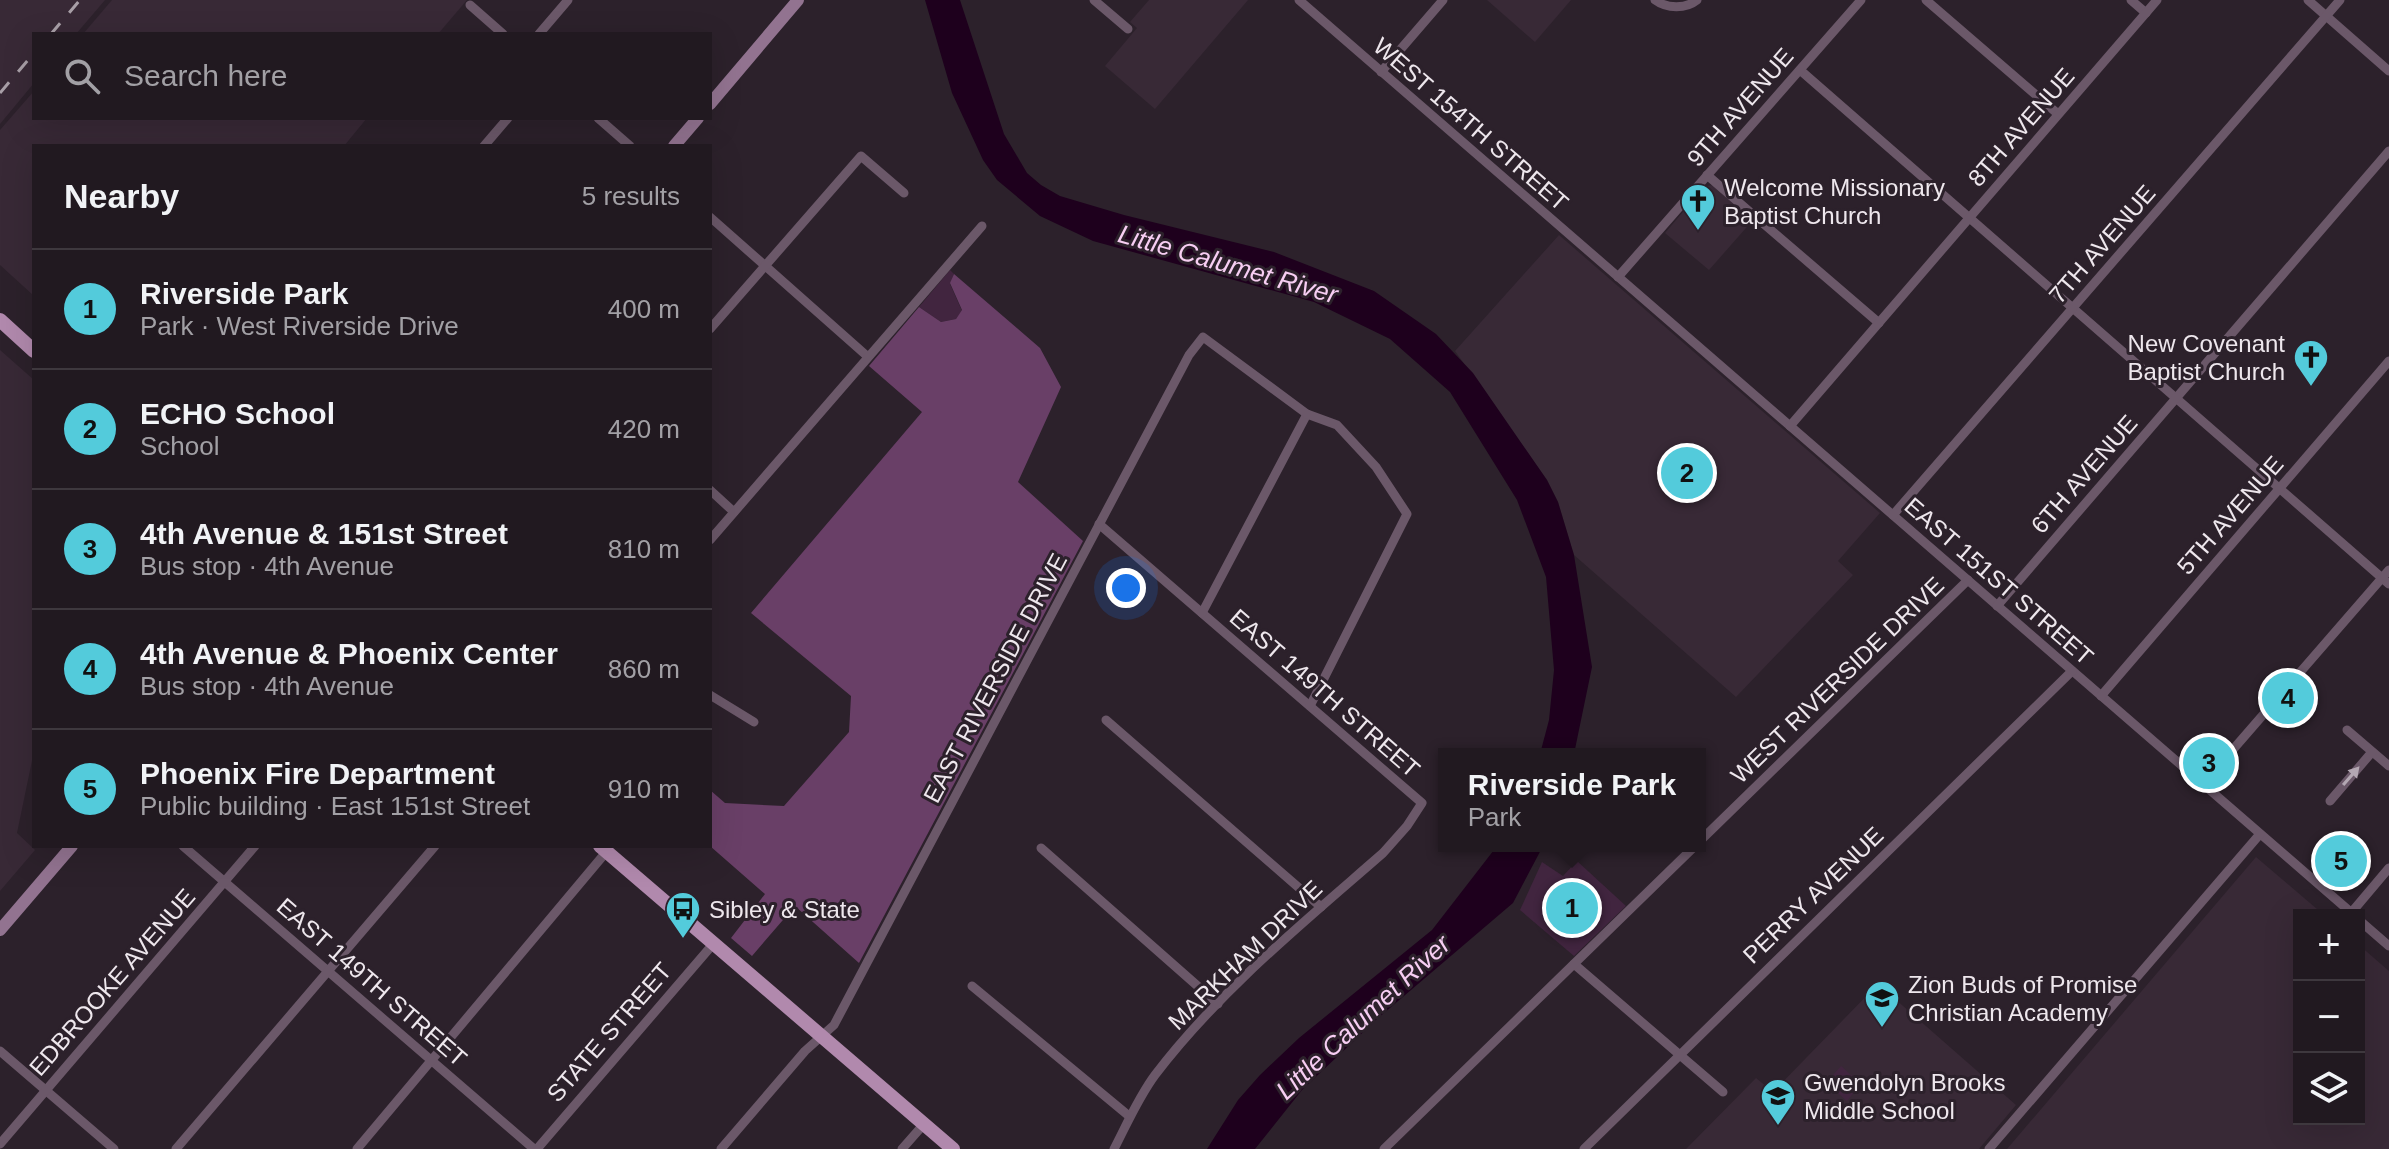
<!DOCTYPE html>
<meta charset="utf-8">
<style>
body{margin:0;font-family:Helvetica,sans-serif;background:#2d262d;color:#f1f3f6}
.controls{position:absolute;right:24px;bottom:24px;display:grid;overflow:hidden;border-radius:0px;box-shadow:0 8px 32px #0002}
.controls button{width:72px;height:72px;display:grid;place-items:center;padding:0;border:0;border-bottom:2px solid #3e383e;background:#211920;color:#f1f3f6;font:40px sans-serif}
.you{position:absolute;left:1126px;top:588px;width:28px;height:28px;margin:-20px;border:6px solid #fff;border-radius:50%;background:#1a73e8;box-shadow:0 0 0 12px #1a73e833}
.badge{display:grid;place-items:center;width:52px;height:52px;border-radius:50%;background:#53cbdb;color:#111;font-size:26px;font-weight:700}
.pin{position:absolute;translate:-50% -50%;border:4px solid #fff;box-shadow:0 2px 8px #0006}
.popup{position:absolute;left:1438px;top:748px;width:268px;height:104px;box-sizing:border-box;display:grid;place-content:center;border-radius:0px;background:#211920;filter:drop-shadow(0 2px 6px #0005);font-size:26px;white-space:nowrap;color:#a2a0a5}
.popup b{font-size:30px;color:#f1f3f6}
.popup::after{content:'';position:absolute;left:50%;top:100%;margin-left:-16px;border:16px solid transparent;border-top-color:#211920}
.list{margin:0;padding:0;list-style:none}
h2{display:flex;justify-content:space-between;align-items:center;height:104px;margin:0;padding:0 32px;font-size:34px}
h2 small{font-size:26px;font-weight:400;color:#a2a0a5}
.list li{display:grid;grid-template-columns:52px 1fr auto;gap:24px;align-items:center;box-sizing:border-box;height:120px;padding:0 32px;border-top:2px solid #3e383e}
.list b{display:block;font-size:30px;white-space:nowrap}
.list p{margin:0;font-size:26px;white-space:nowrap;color:#a2a0a5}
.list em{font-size:26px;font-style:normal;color:#a2a0a5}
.icon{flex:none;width:44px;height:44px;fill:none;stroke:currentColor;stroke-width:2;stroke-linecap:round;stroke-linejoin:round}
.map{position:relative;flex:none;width:2389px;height:1149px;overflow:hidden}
.search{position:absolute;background:#211920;box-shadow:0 8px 32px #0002;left:32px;top:32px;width:680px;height:88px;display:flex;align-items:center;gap:20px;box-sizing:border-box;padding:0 28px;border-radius:0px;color:#a2a0a5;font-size:30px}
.panel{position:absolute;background:#211920;box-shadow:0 8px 32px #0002;left:32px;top:144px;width:680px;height:704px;border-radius:0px}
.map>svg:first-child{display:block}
.built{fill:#382936}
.green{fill:#41253f}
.forest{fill:#693f67}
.water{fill:#1e001d}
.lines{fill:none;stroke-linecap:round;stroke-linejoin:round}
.street{stroke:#6b5869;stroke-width:9}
.secondary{stroke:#927390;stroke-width:12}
.primary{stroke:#b189ad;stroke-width:14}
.rail{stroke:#a89fa7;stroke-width:3;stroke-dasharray:14 14;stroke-linecap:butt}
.oneway{fill:#b3a7b2}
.labels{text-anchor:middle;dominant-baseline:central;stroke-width:6;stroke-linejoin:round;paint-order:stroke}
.street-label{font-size:24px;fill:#eee7ed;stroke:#2c212b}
.poi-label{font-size:24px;fill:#eee7ed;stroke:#2c212b;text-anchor:start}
.water-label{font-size:26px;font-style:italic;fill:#f7cef3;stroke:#2c212b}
</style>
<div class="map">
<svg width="2389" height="1149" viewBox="0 0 2389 1149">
<rect width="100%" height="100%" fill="#2c212b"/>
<g class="built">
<polygon points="0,0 105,0 76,34 34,34 34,83 0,124"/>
<polygon points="112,0 467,0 438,34 83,34"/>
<polygon points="1149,0 1248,0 1155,109 1105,66 1137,28 1130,22"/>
<polygon points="1487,0 1571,0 1535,42"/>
<polygon points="34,91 34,118 367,118 344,146 34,146 34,296 0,265 0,130"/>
<polygon points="1713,185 1753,220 1709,270 1665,233 1705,186"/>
<polygon points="1559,235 1880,513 1838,561 1853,575 1736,697 1574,555 1558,502 1547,480 1455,351"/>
<polygon points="0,350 34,380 34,751 17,833 35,850 0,891"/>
<polygon points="2256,857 2324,915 2299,915 2299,1119 2359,1119 2359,945 2389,971 2389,1149 2007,1149"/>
<polygon points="1878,984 2016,1105 1979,1149 1686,1149 1756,1078 1773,1092"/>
</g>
<g class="green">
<polygon points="950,270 954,274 950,284 962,311 956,319 941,322 919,307"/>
<polygon points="1577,861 1626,906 1574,956 1520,910 1542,862 1563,876"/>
<polygon points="1841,1066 1861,1084 1847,1101 1826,1083"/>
</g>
<polygon class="forest" points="954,274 1040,348 1061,387 1018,482 1083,541 859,963 795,906 752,956 731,938 765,894 710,846 710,790 725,803 784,806 849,732 851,696 751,613 922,412 869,366 919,307 941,322 956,319 962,310 950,283"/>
<g class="water">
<polygon points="925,0 960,0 1004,134 1027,173 1041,185 1060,196 1124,215 1274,252 1374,291 1436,334 1473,373 1547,480 1558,502 1574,555 1592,667 1574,754 1540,754 1549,720 1554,670 1546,577 1517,500 1450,392 1390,339 1314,302 1093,241 1040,216 997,180 983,160 952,93"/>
<polygon points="1497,846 1543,846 1513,903 1377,1019 1302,1090 1255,1149 1207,1149 1238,1100 1260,1075 1299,1038 1432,930"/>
</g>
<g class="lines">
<g class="street">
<polyline points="1094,0 1128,29"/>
<polyline points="1299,0 2354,915"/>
<path d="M 1655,0 C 1667,9 1686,9 1697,0"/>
<polyline points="1926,0 2058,114"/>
<polyline points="2131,0 2146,13"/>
<polyline points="2308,0 2389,71"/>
<polyline points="470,5 503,34"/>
<polyline points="539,34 568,0"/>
<polyline points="1800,70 2389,584"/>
<polyline points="1381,72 1443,0"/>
<polyline points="598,118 630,146"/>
<polyline points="484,146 508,118"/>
<polyline points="1707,175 1879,323"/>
<polyline points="710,217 867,356"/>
<polyline points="1618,277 1861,0"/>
<polyline points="710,329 861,156 904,193"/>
<polyline points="1790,426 2157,0"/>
<polyline points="710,490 734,512"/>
<polyline points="1893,515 2340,0"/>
<path d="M 1099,524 L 1422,803 L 1407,826 L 1383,853 C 1304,922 1219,991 1155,1075 C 1138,1098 1127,1124 1114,1149"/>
<polyline points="710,540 982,226"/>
<polyline points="1997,606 2389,151"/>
<polyline points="1202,613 1307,414"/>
<polyline points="710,695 754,722"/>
<polyline points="2101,696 2389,361"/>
<polyline points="1106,720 1321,907"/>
<polyline points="2347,730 2389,766"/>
<polyline points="2203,784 2389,570"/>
<polyline points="2330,801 2372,752"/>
<polyline points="1700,841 1968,580"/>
<polyline points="183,846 534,1149"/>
<polyline points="1041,848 1218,1004"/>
<polyline points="2351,913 2389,868"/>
<polyline points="2359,920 2389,946"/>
<polyline points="1574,964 1723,1092"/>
<polyline points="972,986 1129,1116"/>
<polyline points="0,1051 114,1149"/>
<polyline points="0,1144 255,846"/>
<polyline points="176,1149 435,846"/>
<polyline points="357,1149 607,851"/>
<polyline points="537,1149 714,943"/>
<polyline points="721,1149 805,1051 834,1025 1189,355 1203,337 1307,414 1337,425 1376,467 1407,514 1310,706"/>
<polyline points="902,1149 924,1124"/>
<polyline points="1384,1149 1695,846"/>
<polyline points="1584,1149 2072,671"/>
<polyline points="1989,1149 2260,834"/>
</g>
<g class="secondary">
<polyline points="710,104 798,0"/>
<polyline points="674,146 698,118"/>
<polyline points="0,930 72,846"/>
</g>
<g class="primary">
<polyline points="0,320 34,351"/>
<polyline points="600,846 953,1149"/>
</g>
<g class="rail">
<polyline points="51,34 80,0"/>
<polyline points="0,93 34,53"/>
</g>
</g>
<defs><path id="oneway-solid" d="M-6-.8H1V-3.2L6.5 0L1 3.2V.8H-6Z" transform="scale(2)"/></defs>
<use class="oneway" href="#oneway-solid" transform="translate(2351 776) rotate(-49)"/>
<defs>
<g id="church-pin" transform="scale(1.8)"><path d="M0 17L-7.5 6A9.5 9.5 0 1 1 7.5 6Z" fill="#53cbdb" stroke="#2c212b"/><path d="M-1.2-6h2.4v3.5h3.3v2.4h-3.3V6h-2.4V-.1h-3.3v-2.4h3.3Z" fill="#111"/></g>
<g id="bus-pin" transform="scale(1.8)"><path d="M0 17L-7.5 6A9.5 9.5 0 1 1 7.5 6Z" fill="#53cbdb" stroke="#2c212b"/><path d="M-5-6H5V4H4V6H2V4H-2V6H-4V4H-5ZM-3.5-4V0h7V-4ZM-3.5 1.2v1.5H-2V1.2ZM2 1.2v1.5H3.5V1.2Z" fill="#111"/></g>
<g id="school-pin" transform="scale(1.8)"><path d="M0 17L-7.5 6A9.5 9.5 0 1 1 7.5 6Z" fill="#53cbdb" stroke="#2c212b"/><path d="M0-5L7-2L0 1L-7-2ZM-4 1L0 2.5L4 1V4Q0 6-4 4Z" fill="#111"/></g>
</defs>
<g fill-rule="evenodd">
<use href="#church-pin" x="1698" y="201"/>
<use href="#church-pin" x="2311" y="357"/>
<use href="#bus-pin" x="683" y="909"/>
<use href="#school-pin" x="1882" y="998"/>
<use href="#school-pin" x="1778" y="1096"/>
</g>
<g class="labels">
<g class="street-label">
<text transform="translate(1740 107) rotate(-49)">9TH AVENUE</text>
<text transform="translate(1471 124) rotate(41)">WEST 154TH STREET</text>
<text transform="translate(2021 127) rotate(-49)">8TH AVENUE</text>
<text transform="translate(2102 244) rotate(-49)">7TH AVENUE</text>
<text transform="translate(2084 474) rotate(-49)">6TH AVENUE</text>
<text transform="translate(2230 515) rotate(-49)">5TH AVENUE</text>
<text transform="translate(1999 581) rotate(41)">EAST 151ST STREET</text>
<text transform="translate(995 678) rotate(-62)">EAST RIVERSIDE DRIVE</text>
<text transform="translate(1837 680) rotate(-44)">WEST RIVERSIDE DRIVE</text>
<text transform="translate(1325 693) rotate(41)">EAST 149TH STREET</text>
<text transform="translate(1813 895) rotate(-44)">PERRY AVENUE</text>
<text transform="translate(1245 955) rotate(-44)">MARKHAM DRIVE</text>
<text transform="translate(112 982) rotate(-49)">EDBROOKE AVENUE</text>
<text transform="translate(372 982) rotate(41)">EAST 149TH STREET</text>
<text transform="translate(609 1032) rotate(-49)">STATE STREET</text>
</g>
<g class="poi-label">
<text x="1724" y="187">Welcome Missionary<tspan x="1724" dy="28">Baptist Church</tspan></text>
<text x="2285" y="343" text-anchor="end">New Covenant<tspan x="2285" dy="28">Baptist Church</tspan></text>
<text x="709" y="909">Sibley &amp; State</text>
<text x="1908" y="984">Zion Buds of Promise<tspan x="1908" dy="28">Christian Academy</tspan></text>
<text x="1804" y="1082">Gwendolyn Brooks<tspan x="1804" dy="28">Middle School</tspan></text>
</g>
<g class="water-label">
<text transform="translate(1228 264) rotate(16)">Little Calumet River</text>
<text transform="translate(1363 1017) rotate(-43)">Little Calumet River</text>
</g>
</g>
</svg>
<div class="controls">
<button>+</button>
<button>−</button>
<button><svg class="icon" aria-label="layers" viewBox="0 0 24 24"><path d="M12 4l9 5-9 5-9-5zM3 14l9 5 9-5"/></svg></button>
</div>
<div class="you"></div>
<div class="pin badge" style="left:1572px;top:908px">1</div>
<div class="popup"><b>Riverside Park</b>Park</div>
<div class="pin badge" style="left:1687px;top:473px">2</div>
<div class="pin badge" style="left:2209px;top:763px">3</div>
<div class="pin badge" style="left:2288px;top:698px">4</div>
<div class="pin badge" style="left:2341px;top:861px">5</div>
<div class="search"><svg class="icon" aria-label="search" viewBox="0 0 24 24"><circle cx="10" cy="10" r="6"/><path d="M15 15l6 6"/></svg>Search here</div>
<section class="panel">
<h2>Nearby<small>5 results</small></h2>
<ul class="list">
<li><span class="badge">1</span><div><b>Riverside Park</b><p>Park · West Riverside Drive</p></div><em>400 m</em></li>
<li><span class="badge">2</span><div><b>ECHO School</b><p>School</p></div><em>420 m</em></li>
<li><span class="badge">3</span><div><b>4th Avenue &amp; 151st Street</b><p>Bus stop · 4th Avenue</p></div><em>810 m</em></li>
<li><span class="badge">4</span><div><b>4th Avenue &amp; Phoenix Center</b><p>Bus stop · 4th Avenue</p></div><em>860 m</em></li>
<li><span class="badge">5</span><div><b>Phoenix Fire Department</b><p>Public building · East 151st Street</p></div><em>910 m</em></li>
</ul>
</section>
</div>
